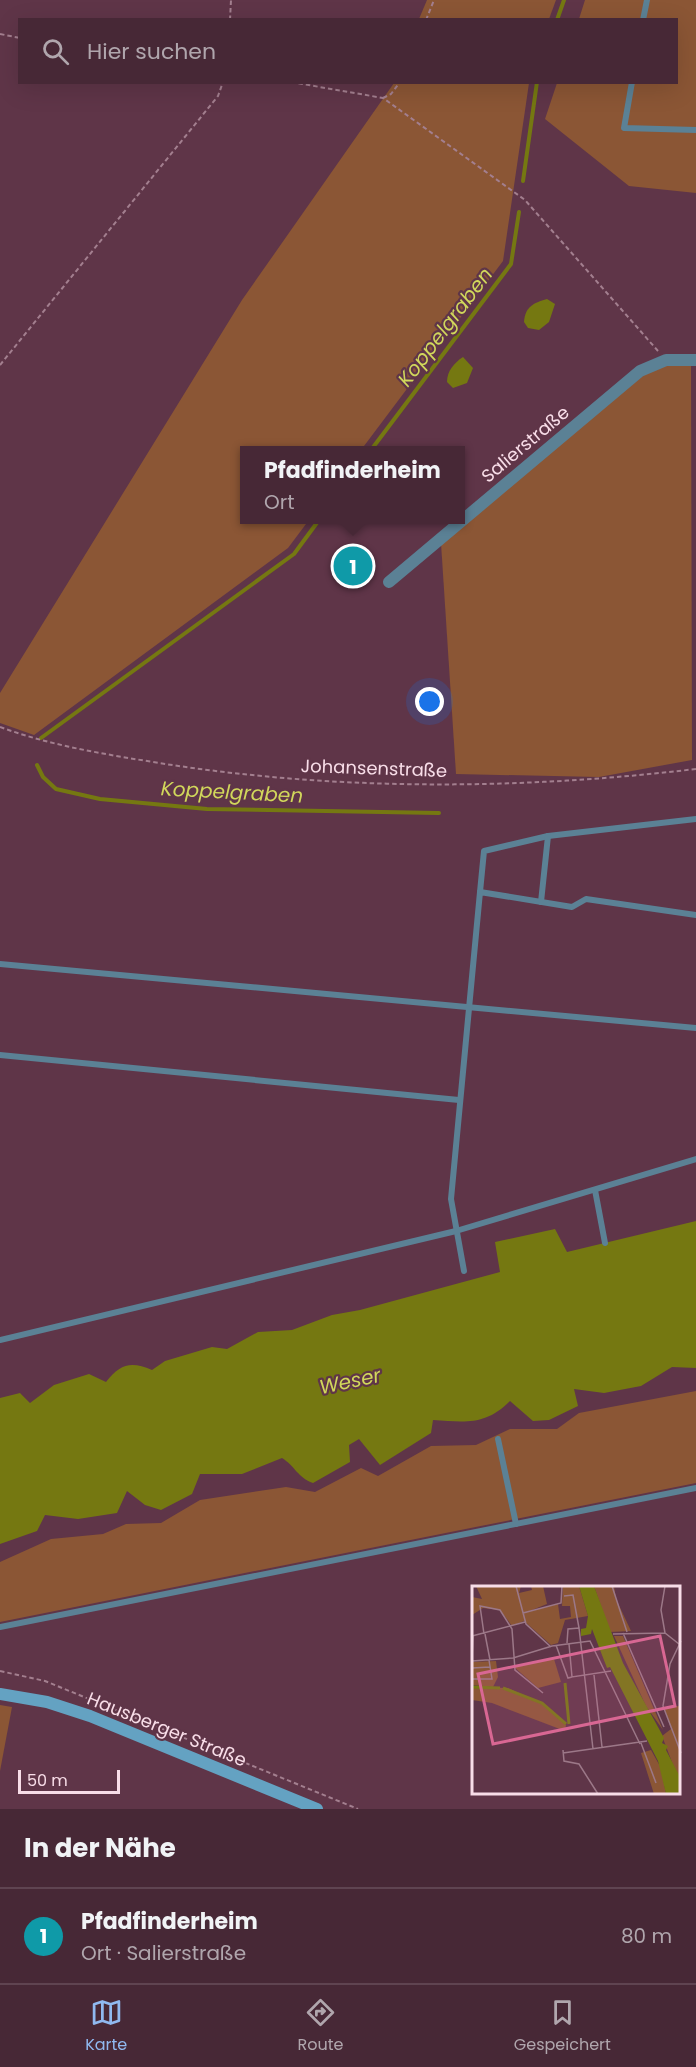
<!DOCTYPE html>
<html lang="de">
<meta charset="utf-8">
<style>
body{margin:0;font-family:Poppins,sans-serif;background:#513442;color:#f1f3f6}
.scale{position:absolute;left:18px;bottom:15px;width:102px;box-sizing:border-box;padding-left:6px;border:3px solid #f8dde8;border-top:0;font-size:16px;line-height:21px;white-space:nowrap;color:#f8dde8;-webkit-text-stroke:4px #5f3548;paint-order:stroke}
.you{position:absolute;left:430px;top:702px;width:21px;height:21px;margin:-15px;border:4px solid #fff;border-radius:50%;background:#1a73e8;box-shadow:0 0 0 9px #1a73e833}
.badge{display:grid;place-items:center;width:39px;height:39px;border-radius:50%;background:#90b9f0;color:#fff;font-size:20px;font-weight:700}
.pin{position:absolute;translate:-50% -50%;border:3px solid #fff;box-shadow:0 2px 6px #0006}
.popup{position:absolute;left:240px;top:446px;width:225px;height:78px;box-sizing:border-box;display:grid;place-content:center;border-radius:0px;background:#472836;filter:drop-shadow(0 2px 4px #0005);font-size:20px;white-space:nowrap;color:#b0a6ad}
.popup b{font-size:22px;color:#f1f3f6}
.popup::after{content:'';position:absolute;left:50%;top:100%;margin-left:-12px;border:12px solid transparent;border-top-color:#472836}
.list{margin:0;padding:0;list-style:none}
h2{display:flex;justify-content:space-between;align-items:center;height:78px;margin:0;padding:0 24px;font-size:26px}
h2 small{font-size:20px;font-weight:400;color:#b0a6ad}
.list li{display:grid;grid-template-columns:39px 1fr auto;gap:18px;align-items:center;box-sizing:border-box;height:96px;padding:0 24px;border-top:2px solid #5f4451}
.list b{display:block;font-size:22px;white-space:nowrap}
.list p{margin:0;font-size:20px;white-space:nowrap;color:#b0a6ad}
.list em{font-size:20px;font-style:normal;color:#b0a6ad}
.icon{flex:none;width:33px;height:33px;fill:none;stroke:currentColor;stroke-width:2;stroke-linecap:round;stroke-linejoin:round}
.map{position:relative;flex:none;width:696px;height:1809px;overflow:hidden}
.search{position:absolute;background:#472836;box-shadow:0 6px 24px #0002;left:18px;right:18px;top:18px;height:66px;display:flex;align-items:center;gap:15px;box-sizing:border-box;padding:0 21px;border-radius:0px;color:#b0a6ad;font-size:22px}
.sheet{height:174px;background:#472836}
nav{display:flex;justify-content:space-around;align-items:center;box-sizing:border-box;height:84px;border-top:2px solid #5f4451;background:#472836;font-size:16px;color:#b0a6ad}
nav a{display:grid;justify-items:center;gap:3px}
nav .on{color:#90b9f0}
.map>svg:first-child{display:block}
.green{fill:#8b5635}
.water{fill:#757811}
.lines{fill:none;stroke-linecap:round;stroke-linejoin:round}
.stream{stroke:#757811;stroke-width:4}
.path{stroke:#a37f8f;stroke-width:2;stroke-dasharray:4.5 3;stroke-linecap:butt}
.lane{stroke:#5b8195;stroke-width:6}
.street{stroke:#5b8195;stroke-width:12}
.secondary{stroke:#64a2c2;stroke-width:12}
.labels{text-anchor:middle;dominant-baseline:central;stroke-width:4.5;stroke-linejoin:round;paint-order:stroke}
.street-label{font-size:18px;fill:#f8dde8;stroke:#5f3548}
.water-label{font-size:20px;font-style:italic;fill:#d1d75b;stroke:#5f3548}
.inset-river{fill:none;stroke:#757811;stroke-width:3}
.inset-road{fill:none;stroke:#9c7888;stroke-width:1.5}
.view{fill:#d86793;fill-opacity:0.15;stroke:#d86793;stroke-width:3}
.inset-edge{fill:none;stroke:#f8dde8;stroke-width:3}
</style>
<div class="map">
<svg width="696" height="1809" viewBox="0 0 696 1809">
<rect width="100%" height="100%" fill="#5f3548"/>
<g class="green">
<polygon points="427,0 556,0 549,19 419,19"/>
<polygon points="585,0 696,0 696,193 629,186 545,119 557,83 676,82 676,20 579,19"/>
<polygon points="394,83 529,83 503,261 361,450 245,450 245,520 309,520 288,548 34,735 0,723 0,693 242,300"/>
<polygon points="691,362 692,760 599,777 456,774 441,543 657,364"/>
<polygon points="696,1391 696,1483 0,1622 0,1562 51,1539 103,1534 126,1524 161,1523 200,1500 286,1487 315,1492 361,1468 378,1476 431,1446 476,1445 510,1429 557,1429 579,1413"/>
<polygon points="0,1705 12,1707 0,1771"/>
</g>
<g class="water">
<path d="M 547,299 L 555,304 L 549,322 L 539,330 L 528,328 L 524,322 C 525,307 533,303 547,299 Z"/>
<path d="M 463,357 L 473,368 L 467,383 L 453,388 L 447,382 C 447,371 454,363 463,357 Z"/>
<path d="M 696,1221 L 696,1368 L 672,1367 L 641,1386 L 604,1393 L 574,1389 L 578,1406 L 549,1420 L 533,1421 L 510,1401 C 485,1426 465,1422 433,1420 L 431,1433 L 380,1465 L 359,1439 L 349,1445 L 350,1462 L 313,1483 C 298,1478 295,1466 282,1458 L 242,1474 L 200,1474 L 192,1494 L 161,1510 L 145,1505 L 127,1491 L 117,1513 L 78,1519 L 45,1515 L 37,1531 L 0,1544 L 0,1398 L 20,1393 L 30,1403 L 54,1385 L 89,1374 L 106,1382 C 120,1364 131,1361 152,1370 L 165,1361 L 212,1347 L 227,1349 L 258,1332 L 292,1330 L 332,1315 L 360,1310 L 500,1272 L 495,1242 L 555,1229 L 567,1252 Z"/>
</g>
<g class="lines">
<g class="stream">
<polyline points="557,20 564,0"/>
<polyline points="523,181 537,82"/>
<polyline points="371,450 511,264 519,212"/>
<polyline points="41,738 294,554 319,520"/>
<polyline points="37,765 43,777 56,789 100,799 207,809 439,813"/>
</g>
<g class="path">
<polyline points="230,20 231,0"/>
<polyline points="426,20 434,0"/>
<polyline points="0,34 20,38"/>
<polyline points="291,82 383,98 525,200 658,351"/>
<polyline points="383,98 391,94 400,82"/>
<polyline points="0,365 218,96 223,82"/>
<path d="M 0,727 C 52,746 104,754 159,763 C 336,791 518,790 696,769"/>
<polyline points="0,1671 45,1681 358,1809"/>
</g>
<g class="lane">
<polyline points="643,20 647,0"/>
<polyline points="632,82 624,128 696,130"/>
<polyline points="480,892 484,851 548,836 696,819"/>
<polyline points="541,902 548,836"/>
<polyline points="0,964 696,1028"/>
<polyline points="0,1055 459,1100"/>
<polyline points="595,1190 605,1243"/>
<polyline points="464,1271 451,1199 480,892 572,907 586,899 696,915"/>
<polyline points="0,1340 456,1231 696,1159"/>
<polyline points="498,1439 516,1524"/>
<polyline points="0,1627 696,1488"/>
</g>
<polyline class="street" points="389,582 640,371 666,360 696,360"/>
<polyline class="secondary" points="0,1694 47,1702 90,1716 317,1809"/>
</g>
<g class="labels">
<g class="street-label">
<text transform="translate(525 444) rotate(-40)">Salierstraße</text>
<text transform="translate(374 768) rotate(2)">Johansenstraße</text>
<text transform="translate(167 1729) rotate(22)">Hausberger Straße</text>
</g>
<g class="water-label">
<text transform="translate(445 327) rotate(-53)">Koppelgraben</text>
<text transform="translate(232 792) rotate(3)">Koppelgraben</text>
<text transform="translate(350 1381) rotate(-12)">Weser</text>
</g>
</g>
<g transform="translate(472 1586)">
<rect width="208" height="208" fill="#5f3548"/>
<path d="M 4,0 L 49,0 L 47,7 L 60,4 L 59,0 L 71,0 L 75,18 L 55,26 L 86,18 L 88,33 L 99,31 L 98,20 L 90,20 L 91,0 L 107,0 L 116,30 L 93,34 L 86,57 L 79,59 L 52,35 L 40,40 L 28,24 L 11,22 L 0,29 L 0,11 L 10,13 ZM 122,0 L 142,0 L 144,13 L 159,45 L 138,46 ZM 142,50 L 151,50 L 191,144 L 174,120 ZM 82,73 L 89,96 L 66,102 L 42,81 ZM 24,75 L 26,91 L 21,101 L 0,99 L 0,76 ZM 0,101 L 36,102 L 70,118 L 94,139 L 93,145 L 20,117 L 0,114 ZM 208,120 L 208,197 L 190,150 L 199,143 L 192,121 ZM 179,164 L 189,182 L 194,208 L 182,208 L 169,167 Z" fill="#8b5635"/>
<path d="M 107,0 L 122,0 L 151,77 L 192,152 L 190,157 L 196,160 L 194,164 L 207,189 L 208,208 L 194,208 L 186,175 L 138,81 L 135,82 L 120,43 L 119,48 L 109,50 L 109,43 L 114,42 L 116,30 Z" fill="#757811"/>
<path class="inset-river" d="M 93,97 L 97,138M 0,101 L 28,102M 31,102 L 70,117 L 94,138"/>
<path class="inset-road" d="M 44,0 L 54,38 L 79,61M 140,0 L 155,46M 92,10 L 101,9 L 107,42M 51,27 L 89,17 L 90,0M 151,47 L 192,141M 193,47 L 189,24 L 193,0M 12,48 L 8,20 L 28,24 L 40,43 L 43,84 L 71,107M 13,48 L 18,74M 141,48 L 193,47 L 207,58M 0,50 L 53,36M 209,55 L 198,78 L 191,120 L 209,167M 95,57 L 96,43 L 107,42 L 121,163M 97,58 L 100,91 L 139,85M 84,59 L 96,92 L 100,91M 0,73 L 1,50M 0,75 L 41,72 L 80,60 L 118,55 L 168,158M 0,82 L 18,81M 122,89 L 130,161M 0,93 L 20,93 L 17,74M 169,157 L 184,197M 91,164 L 92,175 L 107,178 L 126,208M 91,167 L 175,155"/>
<path class="view" d="M 188,50 L 203,120 L 21,158 L 6,88 Z"/>
<rect width="208" height="208" class="inset-edge"/>
</g>
</svg>
<div class="scale">50 m</div>
<div class="you"></div>
<div class="pin badge" style="left:353px;top:566px;background:#0f9aa8">1</div>
<div class="popup"><b>Pfadfinderheim</b>Ort</div>
<div class="search"><svg class="icon" aria-label="search" viewBox="0 0 24 24"><circle cx="10" cy="10" r="6"/><path d="M15 15l6 6"/></svg>Hier suchen</div>
</div>
<section class="sheet">
<h2>In der Nähe<small></small></h2>
<ul class="list">
<li><span class="badge" style="background:#0f9aa8">1</span><div><b>Pfadfinderheim</b><p>Ort · Salierstraße</p></div><em>80 m</em></li>
</ul>
</section>
<nav>
<a class="on"><svg class="icon" aria-label="map" viewBox="0 0 24 24"><path d="M3 6l6-2 6 2 6-2v14l-6 2-6-2-6 2zM9 4v14M15 6v14"/></svg>Karte</a>
<a><svg class="icon" aria-label="directions" viewBox="0 0 24 24"><path d="M12 3l9 9-9 9-9-9zM9 14v-3h6M13 9l2 2-2 2"/></svg>Route</a>
<a><svg class="icon" aria-label="saved" viewBox="0 0 24 24"><path d="M7 4h10v16l-5-4-5 4z"/></svg>Gespeichert</a>
</nav>
